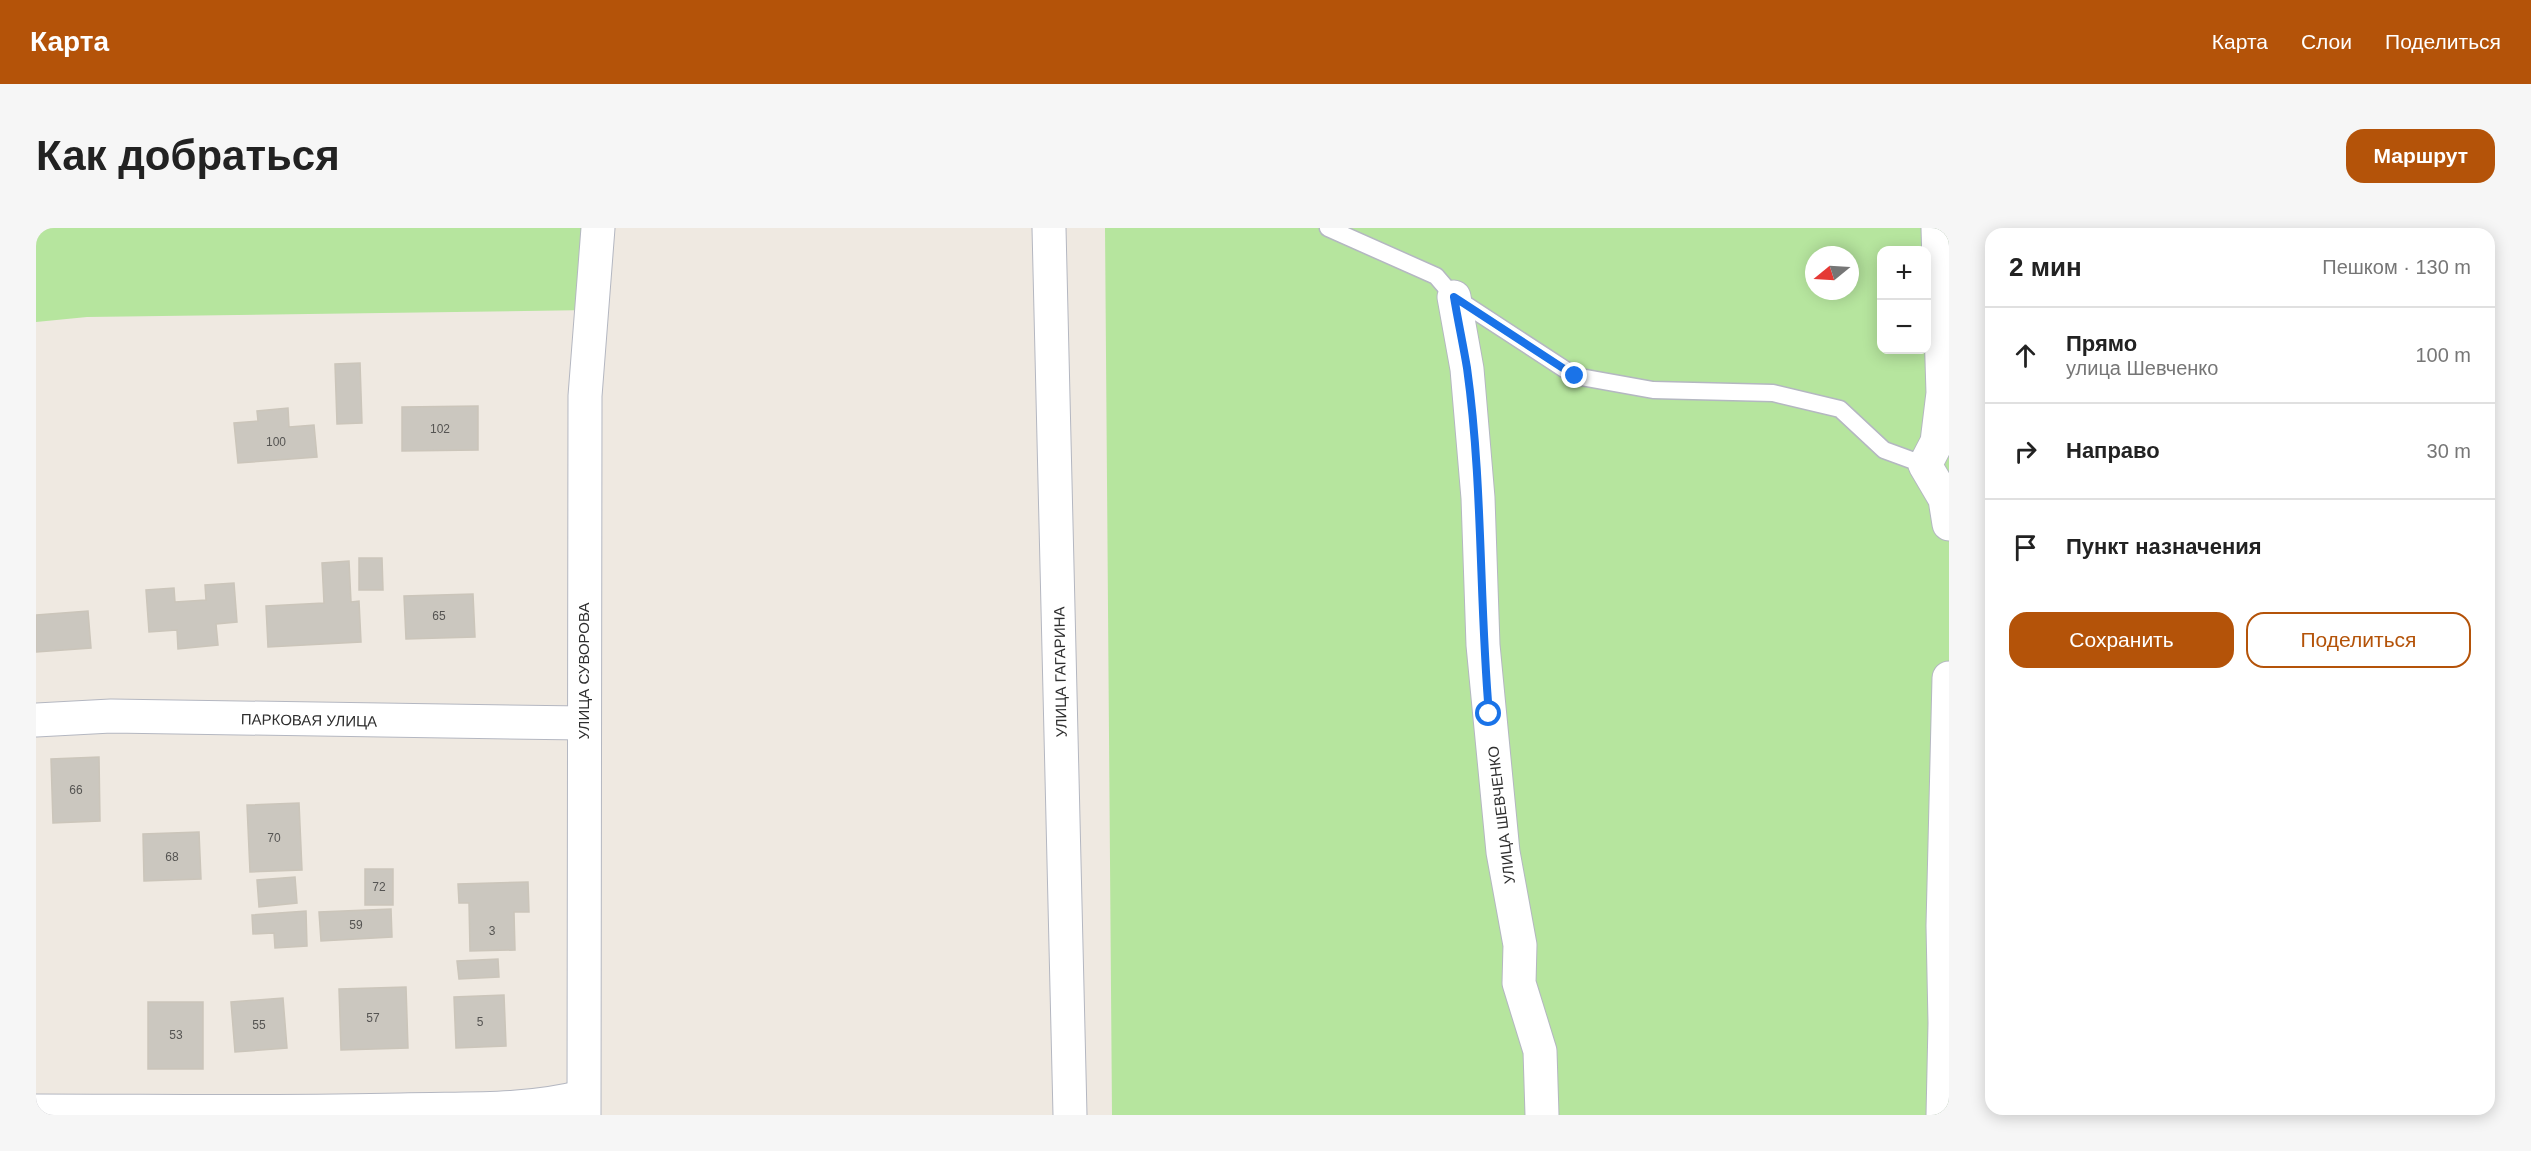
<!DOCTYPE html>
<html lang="ru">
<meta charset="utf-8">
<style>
body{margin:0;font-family:Arial,sans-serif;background:#f6f6f6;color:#222}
.controls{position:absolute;right:18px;top:18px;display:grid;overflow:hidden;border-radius:12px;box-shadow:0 3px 15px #0003}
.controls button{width:54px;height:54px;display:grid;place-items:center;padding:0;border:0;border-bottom:2px solid #e0e0e0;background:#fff;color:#222;font:30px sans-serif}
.compass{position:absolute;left:1769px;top:18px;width:54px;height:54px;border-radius:50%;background:#fff;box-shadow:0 3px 15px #0003;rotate:252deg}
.stop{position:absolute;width:18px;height:18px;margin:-14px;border:4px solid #1a73e8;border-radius:50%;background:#fff}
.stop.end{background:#1a73e8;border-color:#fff;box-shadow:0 2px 6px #0008}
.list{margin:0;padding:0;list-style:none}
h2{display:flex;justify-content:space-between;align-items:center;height:78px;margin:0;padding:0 24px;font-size:26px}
h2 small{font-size:20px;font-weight:400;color:#767676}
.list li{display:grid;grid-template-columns:39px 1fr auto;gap:18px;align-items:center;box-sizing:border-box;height:96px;padding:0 24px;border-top:2px solid #e0e0e0}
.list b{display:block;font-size:22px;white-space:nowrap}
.list p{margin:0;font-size:20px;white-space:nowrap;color:#767676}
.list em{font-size:20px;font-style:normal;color:#767676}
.actions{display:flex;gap:12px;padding:18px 24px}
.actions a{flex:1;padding:14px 0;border:2px solid #b45309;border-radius:18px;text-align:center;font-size:21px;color:#b45309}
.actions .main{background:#b45309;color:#fff}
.icon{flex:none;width:33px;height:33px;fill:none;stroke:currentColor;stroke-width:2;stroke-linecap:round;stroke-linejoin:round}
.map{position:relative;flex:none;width:1913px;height:887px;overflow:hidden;border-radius:18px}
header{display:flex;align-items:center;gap:36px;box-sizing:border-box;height:84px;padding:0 30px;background:#b45309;color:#fff}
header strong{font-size:28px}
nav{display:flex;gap:33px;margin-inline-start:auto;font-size:21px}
.intro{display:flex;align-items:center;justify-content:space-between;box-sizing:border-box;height:144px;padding:0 36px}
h1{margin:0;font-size:42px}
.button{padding:15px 27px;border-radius:18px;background:#b45309;color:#fff;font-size:21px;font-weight:700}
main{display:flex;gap:36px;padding:0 36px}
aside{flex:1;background:#fff;border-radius:18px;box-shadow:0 3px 15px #0003}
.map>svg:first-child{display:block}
.green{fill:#b6e59e;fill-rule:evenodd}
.building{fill:#cbc7bf;stroke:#cbc5ba;stroke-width:1.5}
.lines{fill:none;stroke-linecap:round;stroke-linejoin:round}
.service-casing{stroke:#b4b7c1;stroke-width:19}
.minor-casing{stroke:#b4b7c1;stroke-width:35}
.tertiary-casing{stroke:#b4b7c1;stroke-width:35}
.service{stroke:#fff;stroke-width:16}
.minor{stroke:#fff;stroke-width:33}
.tertiary{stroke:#fff;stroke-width:33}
.route{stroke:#1a73e8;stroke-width:8}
.labels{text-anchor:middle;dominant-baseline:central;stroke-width:4.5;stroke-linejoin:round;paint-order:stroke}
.number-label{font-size:12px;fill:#555452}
.street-label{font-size:15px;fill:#2e2e2e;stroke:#fff}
</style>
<header>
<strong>Карта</strong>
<nav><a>Карта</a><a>Слои</a><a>Поделиться</a></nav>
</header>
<div class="intro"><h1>Как добраться</h1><a class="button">Маршрут</a></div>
<main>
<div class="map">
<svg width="1913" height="887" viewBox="0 0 1913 887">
<rect width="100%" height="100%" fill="#efe9e1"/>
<g class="green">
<polygon points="0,0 562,0 555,82 51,89 0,94"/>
<path d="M 1069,0 L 1913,0 L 1913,887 L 1076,887 ZM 1846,22 L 1890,22 L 1890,122 L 1846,122 ZM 1778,27 L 1814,27 L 1814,63 L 1778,63 Z"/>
</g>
<g class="building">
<polygon points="324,135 326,195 301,196 299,136"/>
<polygon points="442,178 442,222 366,223 366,179"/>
<polygon points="252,180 253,199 278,197 281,229 202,235 198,195 222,193 221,183"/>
<polygon points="323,330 346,330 347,362 323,362"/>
<polygon points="313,333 315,374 323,373 325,414 232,419 230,378 288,375 286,335"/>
<polygon points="198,355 201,394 180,396 182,417 142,421 141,402 113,404 110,362 138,360 139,374 170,372 169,357"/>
<polygon points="437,366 439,409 370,411 368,368"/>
<polygon points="52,383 55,420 0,424 0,387"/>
<polygon points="63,529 64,593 17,595 15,531"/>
<polygon points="263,575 266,642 214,644 211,577"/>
<polygon points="163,604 165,651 108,653 107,606"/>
<rect x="329" y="641" width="28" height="36"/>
<polygon points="259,649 261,675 223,679 221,652"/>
<polygon points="492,654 493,684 478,684 479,722 434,723 433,675 423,675 422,656"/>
<polygon points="355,681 356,709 285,713 283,684"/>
<polygon points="270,683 271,718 239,720 238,705 217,706 216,687"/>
<polygon points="462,731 463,749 423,751 421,733"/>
<polygon points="370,759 372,820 305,822 303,761"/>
<polygon points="468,767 470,818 420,820 418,769"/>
<polygon points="247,770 251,820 199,824 195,774"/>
<rect x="112" y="774" width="55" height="67"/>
</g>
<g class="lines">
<g class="service-casing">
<polyline id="service" points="1292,0 1400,48 1418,69 1539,148 1617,162 1737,165 1804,181 1848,222 1889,237"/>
</g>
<g class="minor-casing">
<g id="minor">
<polyline points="1902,0 1907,165 1901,214 1889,237 1909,271 1913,296"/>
<polyline points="1418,69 1431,141 1442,270 1447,417 1467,624 1484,717 1483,755 1504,823 1506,887"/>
<polyline points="0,492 75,488 547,495"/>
<path d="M 0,883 C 122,883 243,885 365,882 C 425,880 488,884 546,869"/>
<polyline points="548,887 549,168 562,0"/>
<polyline points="1907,887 1909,795 1907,698 1913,450"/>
</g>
</g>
<g class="tertiary-casing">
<polyline id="tertiary" points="1013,0 1034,887"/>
</g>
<use href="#service" class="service"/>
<use href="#minor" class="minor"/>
<use href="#tertiary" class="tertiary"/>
</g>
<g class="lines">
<path class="route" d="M 1453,486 C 1443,371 1447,255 1431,140 C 1427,116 1422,93 1418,69 L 1539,148"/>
</g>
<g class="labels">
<g class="number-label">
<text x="404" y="201">102</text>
<text x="240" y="214">100</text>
<text x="403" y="388">65</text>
<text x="40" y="562">66</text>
<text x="238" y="610">70</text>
<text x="136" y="629">68</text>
<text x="343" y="659">72</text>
<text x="320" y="697">59</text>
<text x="456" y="703">3</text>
<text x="337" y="790">57</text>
<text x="444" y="794">5</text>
<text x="223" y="797">55</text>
<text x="140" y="807">53</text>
</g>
<g class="street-label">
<text transform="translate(547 443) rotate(-90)">УЛИЦА СУВОРОВА</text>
<text transform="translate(1024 444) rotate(-91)">УЛИЦА ГАГАРИНА</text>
<text transform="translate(273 492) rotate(1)">ПАРКОВАЯ УЛИЦА</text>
<text transform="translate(1465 587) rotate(-97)">УЛИЦА ШЕВЧЕНКО</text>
</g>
</g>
</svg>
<div class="controls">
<button>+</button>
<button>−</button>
</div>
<svg class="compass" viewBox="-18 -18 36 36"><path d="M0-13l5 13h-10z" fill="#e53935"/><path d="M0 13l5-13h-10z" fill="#767676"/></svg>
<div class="stop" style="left:1453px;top:486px"></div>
<div class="stop end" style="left:1539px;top:148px"></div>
</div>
<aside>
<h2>2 мин<small>Пешком · 130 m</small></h2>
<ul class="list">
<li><svg class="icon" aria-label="ahead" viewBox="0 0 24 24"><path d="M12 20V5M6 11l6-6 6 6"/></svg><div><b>Прямо</b><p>улица Шевченко</p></div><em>100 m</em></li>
<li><svg class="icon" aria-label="right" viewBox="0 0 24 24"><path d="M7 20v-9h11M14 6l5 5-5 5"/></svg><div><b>Направо</b></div><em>30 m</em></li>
<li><svg class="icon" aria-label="arrive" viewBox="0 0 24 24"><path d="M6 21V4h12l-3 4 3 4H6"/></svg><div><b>Пункт назначения</b></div></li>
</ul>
<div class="actions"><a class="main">Сохранить</a><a>Поделиться</a></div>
</aside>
</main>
